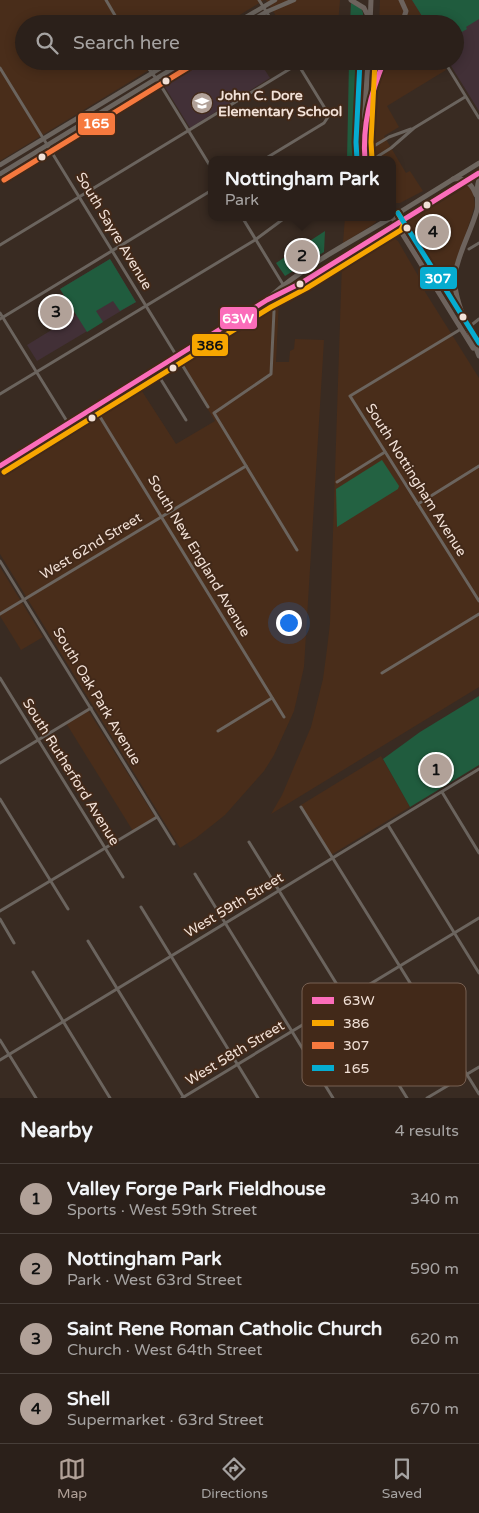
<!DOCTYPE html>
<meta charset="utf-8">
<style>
body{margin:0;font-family:"Varela Round",sans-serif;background:#372d27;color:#f1f3f6}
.you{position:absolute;left:288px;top:622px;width:18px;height:18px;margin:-12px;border:4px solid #fff;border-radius:50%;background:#1a73e8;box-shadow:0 0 0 8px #1a73e833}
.badge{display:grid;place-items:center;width:32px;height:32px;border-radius:50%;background:#b1a198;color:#111;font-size:16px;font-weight:700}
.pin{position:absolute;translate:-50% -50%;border:2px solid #fff;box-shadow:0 1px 5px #0006}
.popup{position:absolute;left:208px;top:156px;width:188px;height:65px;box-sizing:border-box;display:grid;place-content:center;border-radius:10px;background:#2b201a;filter:drop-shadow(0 1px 4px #0005);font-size:16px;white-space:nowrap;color:#a6a3a2}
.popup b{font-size:19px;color:#f1f3f6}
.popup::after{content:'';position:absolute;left:50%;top:100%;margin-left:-10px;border:10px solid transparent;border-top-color:#2b201a}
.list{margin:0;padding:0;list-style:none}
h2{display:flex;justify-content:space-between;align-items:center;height:65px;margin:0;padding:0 20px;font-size:21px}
h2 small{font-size:16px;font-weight:400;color:#a6a3a2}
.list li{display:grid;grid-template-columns:32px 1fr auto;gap:15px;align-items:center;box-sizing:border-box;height:70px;padding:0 20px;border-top:1px solid #473e39}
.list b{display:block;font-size:19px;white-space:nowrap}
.list p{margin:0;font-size:16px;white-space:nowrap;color:#a6a3a2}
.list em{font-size:16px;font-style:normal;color:#a6a3a2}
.icon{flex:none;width:28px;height:28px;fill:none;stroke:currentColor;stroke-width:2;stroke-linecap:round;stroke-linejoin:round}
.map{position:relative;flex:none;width:479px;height:1098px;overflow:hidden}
.search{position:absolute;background:#2b201a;box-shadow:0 2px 12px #0003;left:15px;right:15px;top:15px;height:55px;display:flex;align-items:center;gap:12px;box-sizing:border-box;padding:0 18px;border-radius:28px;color:#a6a3a2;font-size:19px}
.sheet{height:345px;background:#2b201a}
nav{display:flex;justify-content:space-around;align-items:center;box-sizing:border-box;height:70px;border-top:1px solid #473e39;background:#2b201a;font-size:14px;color:#a6a3a2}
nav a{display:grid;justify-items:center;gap:2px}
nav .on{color:#b1a198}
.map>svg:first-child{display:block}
.built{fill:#492d1a}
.education{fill:#423037}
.green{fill:#205c3e}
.forest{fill:#236242}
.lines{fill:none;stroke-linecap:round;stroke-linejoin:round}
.minor{stroke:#6b645e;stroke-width:3}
.tertiary{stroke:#6b645e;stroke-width:4.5}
.secondary{stroke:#6e665f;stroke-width:5}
.primary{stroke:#6d635d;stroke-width:5}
.bus-1-casing{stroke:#422919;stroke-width:9}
.bus-2-casing{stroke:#422919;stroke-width:9}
.bus-3-casing{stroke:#422919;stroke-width:9}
.bus-4-casing{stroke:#422919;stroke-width:9}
.bus-1{stroke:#fb6dba;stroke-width:5}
.bus-2{stroke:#f7a600;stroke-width:5}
.bus-3{stroke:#f6793e;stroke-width:5}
.bus-4{stroke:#06acd0;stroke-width:5}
.bus-dot{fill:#f2e1d7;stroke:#422919;stroke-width:2}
.labels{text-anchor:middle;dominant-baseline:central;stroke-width:4;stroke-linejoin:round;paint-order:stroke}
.poi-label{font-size:14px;font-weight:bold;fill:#f2e1d7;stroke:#422919;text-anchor:start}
.street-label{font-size:14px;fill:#f2e1d7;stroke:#422919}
.key{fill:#422919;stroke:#776052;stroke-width:1}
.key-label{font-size:14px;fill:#f2e1d7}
.line-badge{stroke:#422919;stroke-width:2}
.badge-label{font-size:14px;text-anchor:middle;font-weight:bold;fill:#fff}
.pale-badge-label{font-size:14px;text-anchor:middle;font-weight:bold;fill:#111}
</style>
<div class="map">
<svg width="479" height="1098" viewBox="0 0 479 1098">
<rect width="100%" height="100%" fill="#392b22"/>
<g class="built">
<polygon points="0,0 264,0 225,24 24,24 24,61 164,61 0,161"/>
<polygon points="266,0 340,0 338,24 281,24"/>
<polygon points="380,0 413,0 428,24 379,24"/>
<polygon points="376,61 440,61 446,70 387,106 399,127 384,136 406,173 410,171 423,191 400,203 395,203 392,200 392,160 374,160 372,153"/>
<polygon points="469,185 473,191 475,205 465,237 453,286 455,303 406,223"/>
<polygon points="345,217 378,217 376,222 371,226 343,243"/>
<polygon points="390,236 398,241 424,286 422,287 479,378 479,687 271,814 282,795 311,727 323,679 327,649 330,623 342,262"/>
<polygon points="279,299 276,362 289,362 290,351 294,349 295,339 324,340 304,667 294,711 274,755 264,771 225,815 196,838 180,848 0,554 0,471 138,385 176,444 215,421 178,360"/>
<polygon points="0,567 43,637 21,650 0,616"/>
<polygon points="88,710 155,817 133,831 66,723"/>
<polygon points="381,756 410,807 331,855 301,805"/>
</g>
<g class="education">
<polygon points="412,0 479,0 479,111 448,61 455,61 455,24 427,24"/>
<polygon points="189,61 259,61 270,78 190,128 160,79"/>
<polygon points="110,259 136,302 37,361 27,345 76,315 60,289"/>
</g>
<g class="green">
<polygon points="412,0 479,0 479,19 466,27 467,29 455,36 455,24 427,24"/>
<polygon points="351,3 361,8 363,13 363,24 350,24"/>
<polygon points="349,61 360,61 355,131 355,160 347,160"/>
<polygon points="325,231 324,252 285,276 276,263"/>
<polygon points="110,259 136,302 120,311 113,301 96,311 103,322 87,332 60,289"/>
<polygon points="479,696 479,765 410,807 383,759 420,732"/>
</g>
<polygon class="forest" points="382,460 399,486 398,489 337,527 336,489"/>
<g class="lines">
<g class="minor">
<polyline points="106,0 120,24"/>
<polyline points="259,0 274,24"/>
<polyline points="143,61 158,81 212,169"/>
<polyline points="444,61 479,118"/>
<polyline points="0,68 208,407"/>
<polyline points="364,152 389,137 411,129"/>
<polyline points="263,160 324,123 328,117 326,110 296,61"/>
<polyline points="372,160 391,148 414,128 465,97"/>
<polyline points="242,217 284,286"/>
<polyline points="0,245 298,64"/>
<polyline points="469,249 479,243"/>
<polyline points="267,300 274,311 271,374 214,413 297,550"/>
<polyline points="0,313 68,423"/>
<polyline points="0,319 212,190"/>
<polyline points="469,327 479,319"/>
<polyline points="461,329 350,396 479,601"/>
<polyline points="155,370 186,420"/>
<polyline points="0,394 255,240 286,217"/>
<polyline points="94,407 284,717"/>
<polyline points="337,482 385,452"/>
<polyline points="418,504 479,466"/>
<polyline points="0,561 174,844"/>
<polyline points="0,614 246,466"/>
<polyline points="382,673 479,614"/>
<polyline points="0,678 123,877"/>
<polyline points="218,731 272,698"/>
<polyline points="0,763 91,708"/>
<polyline points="442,792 479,853"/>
<polyline points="0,799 68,909"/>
<polyline points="301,807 479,1094"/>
<polyline points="388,825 479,973"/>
<polyline points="249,842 407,1098"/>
<polyline points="195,874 333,1098"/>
<polyline points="141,907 258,1098"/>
<polyline points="0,911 157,817"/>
<polyline points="0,919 14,943"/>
<polyline points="88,941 184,1098"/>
<polyline points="33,972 110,1098"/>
<polyline points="0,1040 36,1098"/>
<polyline points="0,1060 479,769"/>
<polyline points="182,1098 479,918"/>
<polyline points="427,1098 479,1067"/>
</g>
<g class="tertiary">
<polyline points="234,24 275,0"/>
<polyline points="246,24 266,12 294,0"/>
<polyline points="0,165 172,61"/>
<polyline points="0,174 185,61"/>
</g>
<g class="secondary">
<polyline points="392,217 479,163"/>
<path d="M 271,296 C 307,264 351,242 392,217"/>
<polyline points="0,466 267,300 303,282 479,173"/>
</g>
<g class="primary">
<polyline points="351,0 364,8 370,20"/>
<polyline points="401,0 406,11 402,24"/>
<polyline points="370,24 371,0"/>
<polyline points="367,120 374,90 384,61"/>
<polyline points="365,160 363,142 368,61"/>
<path d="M 453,179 C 465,177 472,184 476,195"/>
<path d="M 479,180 C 475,189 479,200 477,210 C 471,232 458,253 455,275 C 452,297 471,334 479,356"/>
<polyline points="392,217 473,348"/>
</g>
<g class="bus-1-casing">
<g id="bus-1">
<path d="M 365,160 C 362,125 371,93 384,61"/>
<polyline points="0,466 267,300 303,282 479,173"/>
</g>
</g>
<g class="bus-2-casing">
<g id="bus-2">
<polyline points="372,159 371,142 375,61"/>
<polyline points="4,472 271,307 307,288 401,230 404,223 398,213"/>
</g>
</g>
<g class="bus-3-casing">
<polyline id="bus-3" points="4,180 189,67"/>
</g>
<g class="bus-4-casing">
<g id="bus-4">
<polyline points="357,160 356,142 360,61"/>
<polyline points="398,213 479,343"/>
</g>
</g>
<use href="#bus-1" class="bus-1"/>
<use href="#bus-2" class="bus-2"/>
<use href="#bus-3" class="bus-3"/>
<use href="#bus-4" class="bus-4"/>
</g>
<defs>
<g id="school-disc" transform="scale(1.125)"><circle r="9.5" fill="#b1a198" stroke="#422919"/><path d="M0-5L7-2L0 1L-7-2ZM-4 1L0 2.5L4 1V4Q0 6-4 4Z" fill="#fff"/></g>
</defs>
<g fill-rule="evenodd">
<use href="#school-disc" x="202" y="103"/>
</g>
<g class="bus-dot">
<circle cx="166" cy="81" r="4.5"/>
<circle cx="42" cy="157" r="4.5"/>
<circle cx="427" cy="205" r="4.5"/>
<circle cx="407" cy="228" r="4.5"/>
<circle cx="300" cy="284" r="4.5"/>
<circle cx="463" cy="317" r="4.5"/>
<circle cx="173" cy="368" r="4.5"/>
<circle cx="92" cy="418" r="4.5"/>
</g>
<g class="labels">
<g class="poi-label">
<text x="218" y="95">John C. Dore<tspan x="218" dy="16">Elementary School</tspan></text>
</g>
<g class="street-label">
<text transform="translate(114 231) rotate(59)">South Sayre Avenue</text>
<text transform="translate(416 480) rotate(58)">South Nottingham Avenue</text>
<text transform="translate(91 546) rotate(-31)">West 62nd Street</text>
<text transform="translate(199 556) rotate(59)">South New England Avenue</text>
<text transform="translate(97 696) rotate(59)">South Oak Park Avenue</text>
<text transform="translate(71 772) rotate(58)">South Rutherford Avenue</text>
<text transform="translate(234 905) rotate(-31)">West 59th Street</text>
<text transform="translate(235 1053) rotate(-31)">West 58th Street</text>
</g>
</g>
<rect x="302" y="983" width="164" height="103" rx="8" class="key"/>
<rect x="312" y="997" width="22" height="7" fill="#fb6dba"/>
<rect x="312" y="1020" width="22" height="6" fill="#f7a600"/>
<rect x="312" y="1042" width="22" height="7" fill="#f6793e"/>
<rect x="312" y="1065" width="22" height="6" fill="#06acd0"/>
<g class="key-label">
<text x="343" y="1005">63W</text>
<text x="343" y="1028">386</text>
<text x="343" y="1050">307</text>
<text x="343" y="1073">165</text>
</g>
<g class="line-badge">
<rect x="77" y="112" width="39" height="24" rx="5" fill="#f6793e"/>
<rect x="419" y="266" width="39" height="24" rx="5" fill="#06acd0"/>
<rect x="219" y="306" width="39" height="24" rx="5" fill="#fb6dba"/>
<rect x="191" y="333" width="38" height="24" rx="5" fill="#f7a600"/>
</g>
<g class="badge-label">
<text x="96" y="128">165</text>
<text x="438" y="283">307</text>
<text x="238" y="323">63W</text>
</g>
<g class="pale-badge-label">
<text x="210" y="350">386</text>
</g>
</svg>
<div class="you"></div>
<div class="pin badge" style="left:436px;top:770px">1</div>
<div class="pin badge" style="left:302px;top:256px">2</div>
<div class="popup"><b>Nottingham Park</b>Park</div>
<div class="pin badge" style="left:56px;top:312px">3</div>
<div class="pin badge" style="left:433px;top:232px">4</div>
<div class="search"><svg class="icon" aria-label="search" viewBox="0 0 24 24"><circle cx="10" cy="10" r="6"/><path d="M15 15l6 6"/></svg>Search here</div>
</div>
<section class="sheet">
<h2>Nearby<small>4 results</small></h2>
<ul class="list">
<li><span class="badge">1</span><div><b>Valley Forge Park Fieldhouse</b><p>Sports · West 59th Street</p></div><em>340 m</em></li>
<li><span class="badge">2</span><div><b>Nottingham Park</b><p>Park · West 63rd Street</p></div><em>590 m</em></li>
<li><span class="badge">3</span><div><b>Saint Rene Roman Catholic Church</b><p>Church · West 64th Street</p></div><em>620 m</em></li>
<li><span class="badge">4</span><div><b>Shell</b><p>Supermarket · 63rd Street</p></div><em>670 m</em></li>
</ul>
</section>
<nav>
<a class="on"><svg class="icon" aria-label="map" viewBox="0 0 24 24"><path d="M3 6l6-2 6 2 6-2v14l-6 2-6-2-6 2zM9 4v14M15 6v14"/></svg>Map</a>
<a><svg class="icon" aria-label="directions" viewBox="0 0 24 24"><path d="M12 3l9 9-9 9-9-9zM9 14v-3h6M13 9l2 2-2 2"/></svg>Directions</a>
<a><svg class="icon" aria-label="saved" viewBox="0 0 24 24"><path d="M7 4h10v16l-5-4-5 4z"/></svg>Saved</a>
</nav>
